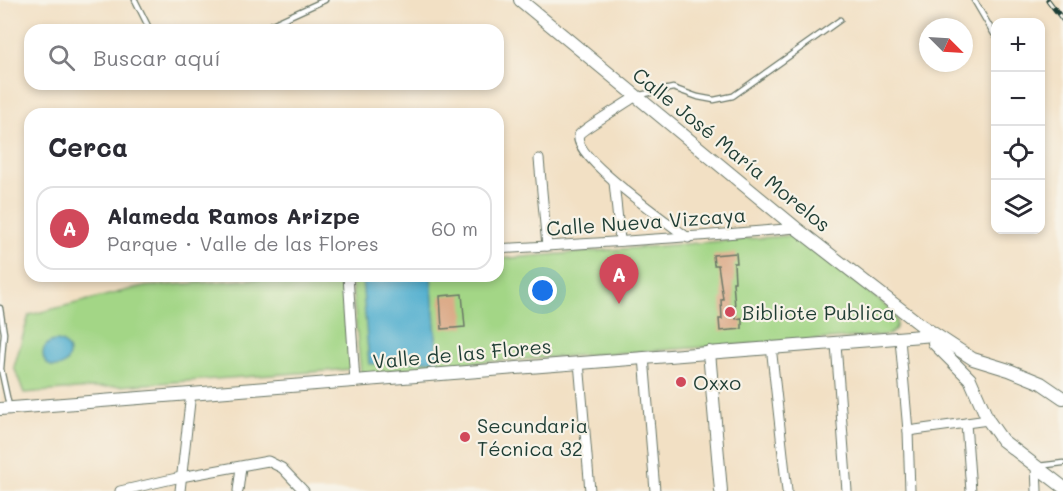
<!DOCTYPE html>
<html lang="es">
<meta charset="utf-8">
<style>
body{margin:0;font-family:Mali,sans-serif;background:#f7f7f7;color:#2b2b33}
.controls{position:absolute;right:18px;top:18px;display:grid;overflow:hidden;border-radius:12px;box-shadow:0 3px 9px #0003}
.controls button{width:54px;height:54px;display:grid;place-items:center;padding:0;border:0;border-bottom:2px solid #e1e1e2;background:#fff;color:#2b2b33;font:30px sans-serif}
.compass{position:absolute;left:919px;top:18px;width:54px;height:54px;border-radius:50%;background:#fff;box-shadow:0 3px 9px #0003;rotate:114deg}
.you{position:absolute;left:543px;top:291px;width:21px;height:21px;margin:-15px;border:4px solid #fff;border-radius:50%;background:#1a73e8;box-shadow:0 0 0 9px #1a73e833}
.badge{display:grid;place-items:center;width:39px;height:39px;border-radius:50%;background:#d1495b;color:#fff;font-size:20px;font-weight:700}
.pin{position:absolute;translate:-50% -50px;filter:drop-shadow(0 2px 3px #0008)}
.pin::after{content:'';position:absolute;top:32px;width:21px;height:18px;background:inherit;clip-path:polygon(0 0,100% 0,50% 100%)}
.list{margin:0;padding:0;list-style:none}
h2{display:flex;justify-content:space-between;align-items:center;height:78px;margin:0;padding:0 24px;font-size:26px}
h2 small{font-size:20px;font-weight:400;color:#7c7c81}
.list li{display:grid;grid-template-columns:39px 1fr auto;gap:18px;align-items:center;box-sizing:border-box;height:84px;margin:0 12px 12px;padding:0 12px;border:2px solid #e1e1e2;border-radius:18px}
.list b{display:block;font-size:22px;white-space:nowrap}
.list p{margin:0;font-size:20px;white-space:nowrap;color:#7c7c81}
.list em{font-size:20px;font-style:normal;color:#7c7c81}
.icon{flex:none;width:33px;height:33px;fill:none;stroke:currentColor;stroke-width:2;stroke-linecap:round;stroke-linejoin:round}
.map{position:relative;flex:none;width:1063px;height:491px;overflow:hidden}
.search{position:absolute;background:#fff;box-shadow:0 3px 9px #0003;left:24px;top:24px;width:480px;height:66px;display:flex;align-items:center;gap:15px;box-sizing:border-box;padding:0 21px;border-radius:18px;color:#7c7c81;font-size:22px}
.panel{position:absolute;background:#fff;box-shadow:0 3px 9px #0003;left:24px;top:108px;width:480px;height:174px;border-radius:18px}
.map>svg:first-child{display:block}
.green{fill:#a3d686;stroke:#618a5d;stroke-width:1.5}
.water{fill:#51afcf;stroke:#387682;stroke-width:1.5}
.building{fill:#dcab89}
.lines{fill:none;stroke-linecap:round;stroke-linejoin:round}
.service-casing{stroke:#697666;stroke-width:7}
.minor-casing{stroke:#697666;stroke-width:11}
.tertiary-casing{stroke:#697666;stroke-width:14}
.service{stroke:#fff;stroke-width:4.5}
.minor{stroke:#fff;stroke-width:9}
.tertiary{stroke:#fff;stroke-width:12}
.rail-casing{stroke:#1f3d34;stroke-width:5}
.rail{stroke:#f7f3e8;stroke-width:3;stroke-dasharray:9;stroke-linecap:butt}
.poi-dot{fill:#d1495b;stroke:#f7f3e8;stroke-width:2}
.labels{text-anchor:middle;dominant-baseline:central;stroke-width:4.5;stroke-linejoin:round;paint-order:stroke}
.street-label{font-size:20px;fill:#1f3d34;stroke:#f7f3e8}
.poi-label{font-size:20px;fill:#1f3d34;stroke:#f7f3e8;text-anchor:start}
</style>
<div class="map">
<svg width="1063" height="491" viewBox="0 0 1063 491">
<rect width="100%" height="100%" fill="#f7f3e8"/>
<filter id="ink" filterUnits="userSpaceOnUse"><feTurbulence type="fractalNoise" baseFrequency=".0167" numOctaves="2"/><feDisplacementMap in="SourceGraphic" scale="12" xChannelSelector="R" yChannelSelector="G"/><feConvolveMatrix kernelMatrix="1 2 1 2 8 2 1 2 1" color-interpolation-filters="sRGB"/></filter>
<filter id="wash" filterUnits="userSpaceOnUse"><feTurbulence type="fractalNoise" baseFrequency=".008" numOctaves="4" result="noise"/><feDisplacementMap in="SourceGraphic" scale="24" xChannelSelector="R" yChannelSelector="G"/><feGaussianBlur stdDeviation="1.35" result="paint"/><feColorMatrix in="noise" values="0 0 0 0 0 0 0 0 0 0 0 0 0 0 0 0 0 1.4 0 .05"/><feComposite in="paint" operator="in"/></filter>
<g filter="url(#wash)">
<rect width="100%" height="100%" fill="#f2e0c4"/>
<g class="green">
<path d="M 798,235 L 890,309 C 897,319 901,329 888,335 L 467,363 L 361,374 L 351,276 L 498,276 L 498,259 Z"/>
<polygon points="303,276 341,276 352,369 24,393 14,367 29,315 140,287"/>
</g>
<g class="water">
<polygon points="388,276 431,276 438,360 369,364 362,278"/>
<circle cx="56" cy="354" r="13"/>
</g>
<g id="blocks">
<g class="building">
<polygon points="736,253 737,263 734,263 735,282 733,282 736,319 742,318 742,329 720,331 719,319 722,319 721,299 723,299 718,265 714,265 713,255"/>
<polygon points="462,294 465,327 442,329 440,296"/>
</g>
</g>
</g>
<g filter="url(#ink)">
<use href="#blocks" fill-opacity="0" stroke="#697666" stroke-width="1.5"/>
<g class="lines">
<g class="service-casing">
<g id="service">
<polyline points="135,0 150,30"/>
<polyline points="974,0 994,34"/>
<polyline points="259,30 325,0"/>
<polyline points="640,95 673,88 698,97 714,100 733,96 840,20"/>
<polyline points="0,308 4,333 1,369 9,406"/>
<polyline points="1038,466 1063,463"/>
</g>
</g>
<g class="minor-casing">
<g id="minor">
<path d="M 636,96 C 627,103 581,130 579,135 C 571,156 670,224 688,238"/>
<polyline points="539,159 547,246"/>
<polyline points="614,182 620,240"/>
<path d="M 498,249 C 598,243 697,237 796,228"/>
<polyline points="348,276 355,382"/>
<polyline points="900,339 908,431 910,491"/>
<polyline points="836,344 847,491"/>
<polyline points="771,346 787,491"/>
<polyline points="644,357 655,491"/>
<polyline points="579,362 590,491"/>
<polyline points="966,423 971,491"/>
<polyline points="908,431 988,420"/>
<polyline points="1036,466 1037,491"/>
<polyline points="120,491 181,477 268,461 282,468 304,491"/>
<polyline points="180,491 191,393"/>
<polyline points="238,491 241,467"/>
</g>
</g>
<g class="tertiary-casing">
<g id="tertiary">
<polyline points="520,0 796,228 921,325 973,359 1009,370 1041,383 1063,398"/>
<polyline points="934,343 970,379 988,420 1002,440 1063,487"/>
<polyline points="709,352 721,491"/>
<polyline points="0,409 934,335"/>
</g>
</g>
<use href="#service" class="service"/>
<use href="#minor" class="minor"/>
<use href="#tertiary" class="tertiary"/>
<g class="rail-casing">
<polyline id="rail" points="1048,0 1063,20"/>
</g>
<use href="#rail" class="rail"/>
</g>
</g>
<g class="poi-dot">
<circle cx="730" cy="312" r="6"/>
<circle cx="681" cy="382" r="6"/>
<circle cx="465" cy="437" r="6"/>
</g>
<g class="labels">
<g class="street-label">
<text transform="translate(732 149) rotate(39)">Calle José María Morelos</text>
<text transform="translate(646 221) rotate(-4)">Calle Nueva Vizcaya</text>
<text transform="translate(462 353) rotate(-5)">Valle de las Flores</text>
</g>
<g class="poi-label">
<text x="742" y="312">Bibliote Publica</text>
<text x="693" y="382">Oxxo</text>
<text x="477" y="425">Secundaria<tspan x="477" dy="23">Técnica 32</tspan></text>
</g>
</g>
</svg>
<div class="controls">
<button>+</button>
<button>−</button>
<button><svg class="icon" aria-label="locate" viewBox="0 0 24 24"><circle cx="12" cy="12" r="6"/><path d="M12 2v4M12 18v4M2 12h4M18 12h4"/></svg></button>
<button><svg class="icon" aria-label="layers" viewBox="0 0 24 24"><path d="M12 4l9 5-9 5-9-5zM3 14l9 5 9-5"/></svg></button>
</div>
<svg class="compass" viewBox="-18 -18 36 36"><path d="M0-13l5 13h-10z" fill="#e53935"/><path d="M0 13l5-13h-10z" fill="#7c7c81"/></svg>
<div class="you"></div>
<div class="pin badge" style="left:619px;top:304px">A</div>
<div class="search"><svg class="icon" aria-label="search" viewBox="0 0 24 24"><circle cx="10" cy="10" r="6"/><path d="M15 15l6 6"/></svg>Buscar aquí</div>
<section class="panel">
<h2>Cerca<small></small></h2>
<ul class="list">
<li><span class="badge">A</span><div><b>Alameda Ramos Arizpe</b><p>Parque · Valle de las Flores</p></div><em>60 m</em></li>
</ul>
</section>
</div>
